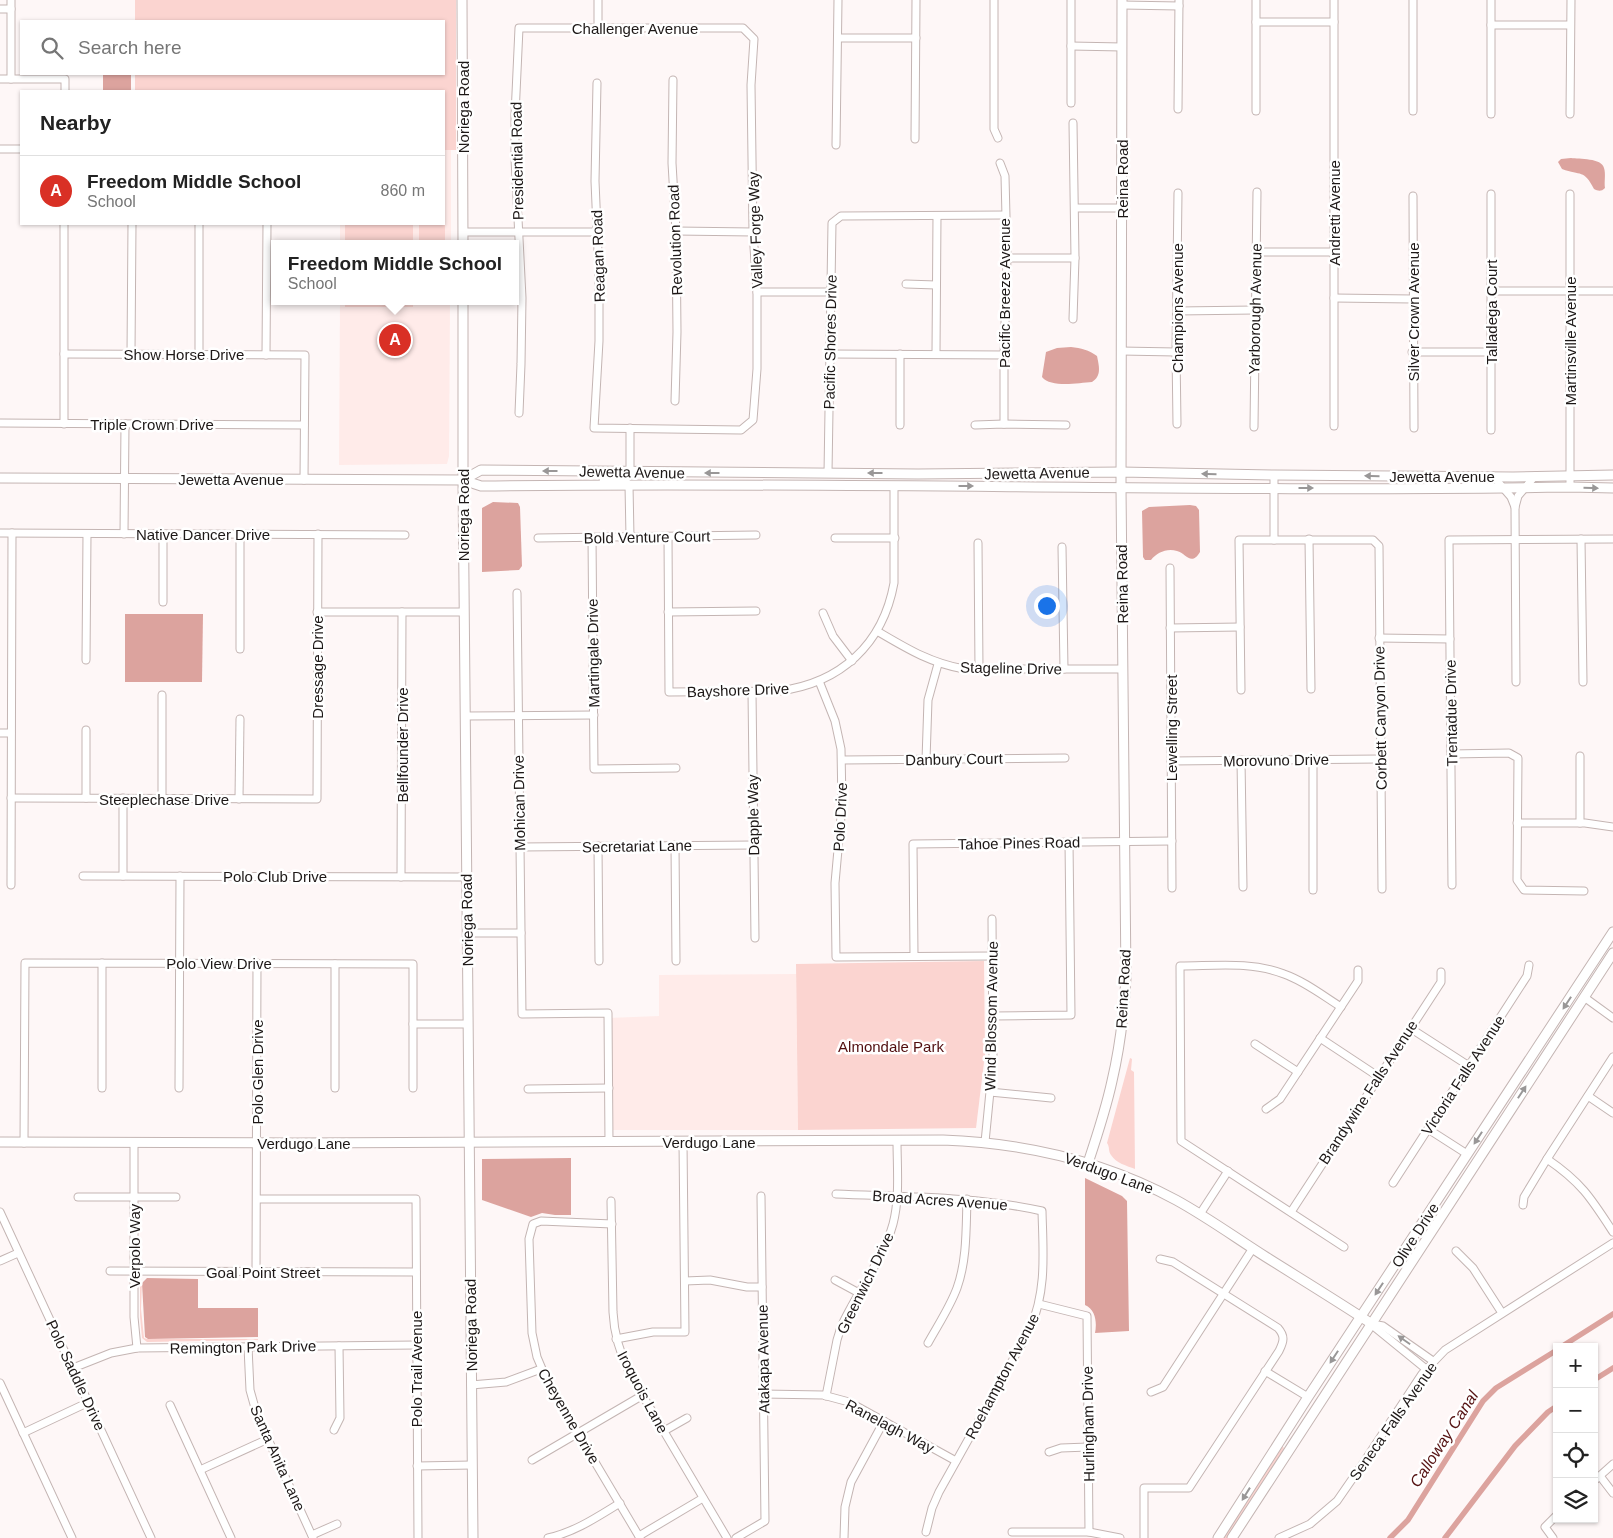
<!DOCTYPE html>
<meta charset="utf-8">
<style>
body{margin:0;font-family:Helvetica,sans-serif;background:#f6f6f6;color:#222}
.controls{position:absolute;right:15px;bottom:15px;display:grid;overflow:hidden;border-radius:0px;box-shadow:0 1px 4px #0004}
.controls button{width:45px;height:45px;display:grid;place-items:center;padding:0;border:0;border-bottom:1px solid #e0e0e0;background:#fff;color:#222;font:25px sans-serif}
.you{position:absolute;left:1046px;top:605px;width:18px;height:18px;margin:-12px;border:4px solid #fff;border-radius:50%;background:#1a73e8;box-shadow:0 0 0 8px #1a73e833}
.badge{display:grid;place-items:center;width:32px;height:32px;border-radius:50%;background:#d93025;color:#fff;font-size:16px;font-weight:700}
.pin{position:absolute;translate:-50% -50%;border:2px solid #fff;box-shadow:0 1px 5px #0006}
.popup{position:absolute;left:271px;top:240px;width:248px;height:65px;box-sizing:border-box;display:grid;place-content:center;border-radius:0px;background:#fff;filter:drop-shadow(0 1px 4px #0005);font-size:16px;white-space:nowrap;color:#767676}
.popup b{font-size:19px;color:#222}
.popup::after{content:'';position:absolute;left:50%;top:100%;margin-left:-10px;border:10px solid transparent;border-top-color:#fff}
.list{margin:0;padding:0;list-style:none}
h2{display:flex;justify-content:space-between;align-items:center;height:65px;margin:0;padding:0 20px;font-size:21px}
h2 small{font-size:16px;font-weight:400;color:#767676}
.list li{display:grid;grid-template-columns:32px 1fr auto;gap:15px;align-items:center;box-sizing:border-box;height:70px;padding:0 20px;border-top:1px solid #e0e0e0}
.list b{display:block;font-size:19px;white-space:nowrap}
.list p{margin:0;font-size:16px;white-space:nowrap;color:#767676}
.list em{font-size:16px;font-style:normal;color:#767676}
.icon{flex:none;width:28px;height:28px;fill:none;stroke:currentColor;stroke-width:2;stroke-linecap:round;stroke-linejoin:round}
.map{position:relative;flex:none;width:1613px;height:1538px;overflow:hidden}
.search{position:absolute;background:#fff;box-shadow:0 1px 4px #0004;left:20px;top:20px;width:425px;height:55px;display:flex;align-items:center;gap:12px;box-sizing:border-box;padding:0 18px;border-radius:0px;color:#767676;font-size:19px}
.panel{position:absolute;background:#fff;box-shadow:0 1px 4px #0004;left:20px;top:90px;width:425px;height:135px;border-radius:0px}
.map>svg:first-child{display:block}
.built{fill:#ffebe9}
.green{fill:#fbd4d0}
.water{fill:#dca39e}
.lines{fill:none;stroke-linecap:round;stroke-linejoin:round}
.canal{stroke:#dca39e;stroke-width:5.5}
.street-casing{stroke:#c4b5b3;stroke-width:9}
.secondary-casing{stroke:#c4b5b3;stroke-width:11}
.street{stroke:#fff;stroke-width:7}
.secondary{stroke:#fff;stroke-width:9}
.oneway{fill:#999797}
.labels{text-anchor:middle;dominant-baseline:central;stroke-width:5;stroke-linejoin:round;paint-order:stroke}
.street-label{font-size:15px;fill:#1d1817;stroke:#fff}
.park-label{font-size:15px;fill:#510e0f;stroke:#fff}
.water-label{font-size:16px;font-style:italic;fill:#551212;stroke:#fff}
</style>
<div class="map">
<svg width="1613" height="1538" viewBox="0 0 1613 1538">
<rect width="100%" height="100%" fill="#fef7f7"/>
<g class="built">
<polygon points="444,150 451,150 451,244 340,244 340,224 444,224"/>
<polygon points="340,301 450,301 449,456 447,464 339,465"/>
<polygon points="796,974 798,1130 609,1130 608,1018 659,1016 659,975"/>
</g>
<g class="green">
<polygon points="135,0 456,0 456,150 444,150 444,91 135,91 135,74 444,74 444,21 135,21"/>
<polygon points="444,154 445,154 445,240 419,240 419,224 444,224"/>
<rect x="345" y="224" width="68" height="20"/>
<rect x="345" y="301" width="68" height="6"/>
<polygon points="984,961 985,1054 976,1128 798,1130 796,964"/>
<path d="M 1130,1058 L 1132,1059 L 1131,1070 L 1134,1072 L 1135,1169 C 1127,1166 1116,1163 1111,1155 C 1108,1151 1110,1147 1107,1143 Z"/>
<polygon points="140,1283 142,1283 141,1309 144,1338 147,1339 258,1339 258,1340 147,1342 142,1338 140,1316"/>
<polygon points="1282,1446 1284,1448 1281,1454 1227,1538 1223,1538"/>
</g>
<g class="water">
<rect x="103" y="74" width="28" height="17"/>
<path d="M 1571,158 C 1579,159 1602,158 1604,168 C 1606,174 1604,182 1605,188 C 1601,192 1598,191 1594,189 C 1584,169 1581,176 1562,169 L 1558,162 L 1561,159 Z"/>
<path d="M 1071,347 C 1081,348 1089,350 1097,356 C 1099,366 1102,376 1092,382 C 1078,383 1051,388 1042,377 L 1046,352 L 1057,348 Z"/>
<polygon points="493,502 518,503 520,507 522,566 519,570 482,572 482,508"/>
<path d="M 1190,505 L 1196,506 L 1199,510 L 1200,552 C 1191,567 1186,553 1177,551 C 1166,548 1157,553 1151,560 L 1145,560 L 1143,557 L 1142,511 L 1149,507 Z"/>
<polygon points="125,614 203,614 202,682 125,682"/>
<polygon points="571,1158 571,1215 555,1215 542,1213 531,1217 482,1200 482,1159"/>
<path d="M 1085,1178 L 1122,1196 L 1127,1201 L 1129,1331 L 1095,1333 C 1097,1323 1096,1310 1085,1305 Z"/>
<polygon points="147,1278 198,1279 198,1308 258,1308 258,1337 148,1339 145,1337 142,1283"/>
</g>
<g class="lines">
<g class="canal">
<polyline points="1561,1347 1613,1314"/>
<polyline points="1594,1380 1613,1368"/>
<polyline points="1390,1538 1408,1520 1483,1401 1496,1388 1557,1350"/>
<polyline points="1445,1538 1515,1446 1548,1412 1557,1406"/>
</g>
<g class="street-casing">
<g id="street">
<polyline points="994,0 994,129 998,138"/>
<polyline points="1256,0 1256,111"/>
<polyline points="1122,5 1179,6"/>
<polyline points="0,9 11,9"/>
<polyline points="1256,22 1334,22"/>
<polyline points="1491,25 1570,25"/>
<polyline points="598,28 598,0"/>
<polyline points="838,38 916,38"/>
<polyline points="1071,46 1122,47"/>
<polyline points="0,79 65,79 65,91"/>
<polyline points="11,79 11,0"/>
<polyline points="673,80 672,163 676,231 677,332 675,401"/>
<polyline points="1071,103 1071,0"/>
<polyline points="1178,109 1179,0"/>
<polyline points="1413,111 1413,0"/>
<polyline points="1491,114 1491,0"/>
<polyline points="1570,114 1571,0"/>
<polyline points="915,139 916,0"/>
<polyline points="836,145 838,0"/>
<polyline points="0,149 21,149"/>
<polyline points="1000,163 1005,176 1007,258 1004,355 1004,424"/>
<polyline points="1413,196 1414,428"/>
<polyline points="1075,208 1122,208"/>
<polyline points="676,231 753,232"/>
<polyline points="463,232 597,232"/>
<polyline points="1256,252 1334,252"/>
<polyline points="1007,258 1075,258"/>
<polyline points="906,284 936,285"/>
<polyline points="1491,291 1613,291"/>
<polyline points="757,292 830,292"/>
<polyline points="1334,298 1412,299"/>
<polyline points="1177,311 1255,310"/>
<polyline points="1073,319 1075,258 1073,123"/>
<polyline points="1121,351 1176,352"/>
<polyline points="1412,352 1491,352"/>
<polyline points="64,354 305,355 304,480"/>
<polyline points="131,354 132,224"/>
<polyline points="199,354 199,224"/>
<polyline points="830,354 1004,355"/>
<polyline points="900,354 900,425"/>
<polyline points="936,354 937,216"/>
<polyline points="266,355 267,224"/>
<polyline points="519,413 521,364 522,298 515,159 515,115 519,28 743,28 754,39 751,85 753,232 757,292 757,369 753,420 741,430 594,428 599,341 599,276 595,181 597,83"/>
<polyline points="0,423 304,425"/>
<polyline points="64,424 64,224"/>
<polyline points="1177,424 1176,352 1178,193"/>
<polyline points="975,425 1004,424 1066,425"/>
<polyline points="1334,426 1334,0"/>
<polyline points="1254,427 1257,192"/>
<polyline points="1491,430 1491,194"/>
<polyline points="630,471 630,428"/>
<polyline points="828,473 832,223 841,216 1005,215"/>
<polyline points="1274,475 1274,540"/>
<polyline points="1493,476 1511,497 1515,507"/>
<polyline points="629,485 630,537"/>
<polyline points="1570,487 1570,194"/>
<polyline points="0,533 405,535"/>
<polyline points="124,534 125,424"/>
<polyline points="592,537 594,769 676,768"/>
<path d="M 668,537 L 669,692 L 779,691 C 841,683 883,644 894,583 L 894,486"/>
<polyline points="538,538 756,535"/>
<polyline points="835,538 895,538"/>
<polyline points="1309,539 1311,689"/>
<polyline points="1581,539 1583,682"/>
<polyline points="978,543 979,670"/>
<polyline points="1062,547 1064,669"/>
<polyline points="1170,568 1172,888"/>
<polyline points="517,593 522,1014 608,1013 609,1142"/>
<polyline points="163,602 163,534"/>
<polyline points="317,612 464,612"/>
<polyline points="668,612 756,611"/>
<polyline points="823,613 833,636 852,661"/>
<polyline points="1170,628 1240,627"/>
<path d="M 877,631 C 906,648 930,663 964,669 L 1123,669"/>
<polyline points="1379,638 1450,639"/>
<polyline points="240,649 240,534"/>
<polyline points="86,660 87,534"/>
<polyline points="819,681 835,721 841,749 842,805 835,883 836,957 992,956"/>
<polyline points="1516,682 1515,507 1518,496 1535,476"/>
<polyline points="1241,690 1239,540 1373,540 1379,546 1382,889"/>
<polyline points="752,692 755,938"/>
<polyline points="465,716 594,715"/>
<polyline points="0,733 11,733"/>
<polyline points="1451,754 1509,753 1518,758 1517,880 1524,890 1584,891"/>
<polyline points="1580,756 1580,823"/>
<polyline points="1313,759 1313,890"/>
<polyline points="842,760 1065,758"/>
<polyline points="926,760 928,700 938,664"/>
<polyline points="1241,760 1243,887"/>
<polyline points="1171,761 1380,759"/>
<polyline points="11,798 317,799 318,534"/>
<polyline points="86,798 86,730"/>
<polyline points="162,799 162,695"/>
<polyline points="239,799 240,719"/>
<polyline points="1517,823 1585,823 1613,827"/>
<polyline points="675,845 676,961"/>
<polyline points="598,846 599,961"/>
<polyline points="520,847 754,845"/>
<polyline points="83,876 466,877"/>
<polyline points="123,876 123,798"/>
<polyline points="401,877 402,612"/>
<polyline points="11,885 12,533"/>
<polyline points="1452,885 1449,540 1613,539"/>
<polyline points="467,933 521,933"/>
<polyline points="914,956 913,844 1172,841"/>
<polyline points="1584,997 1613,1018"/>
<path d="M 1341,1007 C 1322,995 1304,981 1284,974 C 1251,961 1214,966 1180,966 L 1181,1141 L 1344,1247"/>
<polyline points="993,1016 1071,1015 1069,842"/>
<polyline points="413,1024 468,1024"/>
<polyline points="1410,1028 1469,1066"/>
<polyline points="1320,1038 1379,1077"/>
<polyline points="1255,1044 1298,1072"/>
<polyline points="102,1088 102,963"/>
<polyline points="179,1088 180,876"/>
<polyline points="335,1088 335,964"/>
<polyline points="528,1089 609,1088"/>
<polyline points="990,1092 1051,1098"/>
<polyline points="1588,1096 1613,1113"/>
<polyline points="1266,1109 1280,1099 1358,981 1358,970"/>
<polyline points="1428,1129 1467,1154"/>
<polyline points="985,1142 993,1061 992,919"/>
<polyline points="24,1143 25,963 413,964 413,1088"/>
<polyline points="134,1143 134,1317 137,1348"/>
<path d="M 1547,1159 C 1581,1182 1591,1198 1613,1232"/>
<polyline points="1393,1183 1527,976 1529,965"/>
<path d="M 836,1194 C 905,1197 975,1196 1042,1211 C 1043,1252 1047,1290 1030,1329 L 939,1492 L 932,1508 L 926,1532"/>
<polyline points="78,1197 176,1197"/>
<polyline points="257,1199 416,1199 418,1538"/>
<path d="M 611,1201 L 613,1312 C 614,1334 620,1354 630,1374 L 727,1538"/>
<polyline points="1523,1205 1524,1197 1547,1159 1613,1057"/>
<polyline points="0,1212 151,1538"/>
<polyline points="1291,1212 1441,982 1441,972"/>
<polyline points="1200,1214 1228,1171"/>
<polyline points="612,1224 541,1221 533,1224 529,1239 532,1333 537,1357 548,1383 640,1538"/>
<polyline points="1456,1251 1473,1268 1502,1313"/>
<polyline points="0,1261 18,1253"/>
<polyline points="110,1271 416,1272"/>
<polyline points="256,1272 257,963"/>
<polyline points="835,1280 859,1293"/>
<polyline points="685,1281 710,1280 747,1287 762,1287"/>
<polyline points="1039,1304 1087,1316 1089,1532"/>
<polyline points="1372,1324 1383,1326 1433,1361"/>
<polyline points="1372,1325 1426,1369"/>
<polyline points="616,1339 653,1332 685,1332 683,1142"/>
<path d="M 928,1343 C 938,1325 950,1307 957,1288 C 967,1260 966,1229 967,1199"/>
<polyline points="248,1347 250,1390 257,1415 313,1538"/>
<polyline points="73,1368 111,1353 137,1348 416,1345"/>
<polyline points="1265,1371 1308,1397"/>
<polyline points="0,1383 72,1538"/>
<polyline points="471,1385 506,1382 541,1369"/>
<polyline points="1151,1392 1163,1387 1253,1248"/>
<polyline points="763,1394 823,1395 849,1402 956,1461"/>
<path d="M 826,1396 L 837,1340 L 841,1327 C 856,1293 883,1260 893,1224 C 900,1197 897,1168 897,1140"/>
<polyline points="170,1405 231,1538"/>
<polyline points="334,1430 340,1418 339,1346"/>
<polyline points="664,1431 687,1418"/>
<polyline points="23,1433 89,1402"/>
<polyline points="1049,1452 1061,1448 1088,1447"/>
<polyline points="532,1460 643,1395"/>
<polyline points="417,1466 472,1465"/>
<polyline points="200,1470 268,1439"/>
<polyline points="1600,1476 1613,1493"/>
<polyline points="1594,1481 1613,1464"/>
<polyline points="1012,1532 1089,1532 1120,1538"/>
<polyline points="312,1535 337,1524"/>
<polyline points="639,1536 703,1498"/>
<path d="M 548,1538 C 575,1532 597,1517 620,1503"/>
<polyline points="736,1538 765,1521 761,1196"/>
<polyline points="844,1538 845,1507 851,1482 884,1421"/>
<path d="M 1144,1538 L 1144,1488 L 1189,1488 L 1279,1351 C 1284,1341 1285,1336 1278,1328 L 1173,1262 L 1160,1259"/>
<polyline points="1279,1538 1310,1524 1337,1501 1364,1462 1422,1374 1445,1350 1613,1243"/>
<polyline points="1553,1538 1545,1527 1557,1515"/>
</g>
</g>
<g class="secondary-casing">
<g id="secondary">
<polyline points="462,0 463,244"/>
<polyline points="463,301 463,480 473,1538"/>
<path d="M 0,478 L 463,480 L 481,486 C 844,481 1207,493 1570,487 L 1613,488"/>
<polyline points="604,479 624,478 627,477 630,471"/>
<polyline points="463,480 481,470 918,474 1121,472 1274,475 1513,477 1613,475"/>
<path d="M 0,1142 L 295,1143 L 943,1140 C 1024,1143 1104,1161 1176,1200 C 1207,1217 1236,1238 1266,1257 C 1301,1279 1337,1301 1372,1324"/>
<path d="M 1088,1163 C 1097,1136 1106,1109 1112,1081 C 1120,1047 1124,1013 1126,978 L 1121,488 L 1122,0"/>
<polyline points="1218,1538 1308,1397 1613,932"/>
<polyline points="1232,1538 1613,953"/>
</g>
</g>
<use href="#street" class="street"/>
<use href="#secondary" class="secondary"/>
</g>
<defs><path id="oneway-solid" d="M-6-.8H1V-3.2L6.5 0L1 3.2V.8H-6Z" transform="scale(1.25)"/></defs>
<g class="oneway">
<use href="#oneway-solid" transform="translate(550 471) rotate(-180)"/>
<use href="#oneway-solid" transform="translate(712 473) rotate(180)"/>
<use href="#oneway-solid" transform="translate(875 473) rotate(-180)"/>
<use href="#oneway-solid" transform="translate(1209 474) rotate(-179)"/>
<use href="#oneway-solid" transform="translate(1372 476) rotate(-179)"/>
<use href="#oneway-solid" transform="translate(966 486)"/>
<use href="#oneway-solid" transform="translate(1306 488)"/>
<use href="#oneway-solid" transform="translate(1591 488) rotate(2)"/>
<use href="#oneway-solid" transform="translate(1567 1003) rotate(123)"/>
<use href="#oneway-solid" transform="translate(1522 1092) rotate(-57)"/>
<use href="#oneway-solid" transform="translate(1478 1138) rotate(123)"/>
<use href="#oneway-solid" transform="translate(1379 1289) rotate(123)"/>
<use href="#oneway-solid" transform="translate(1404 1340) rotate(-145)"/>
<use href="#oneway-solid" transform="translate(1334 1357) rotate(123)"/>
<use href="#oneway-solid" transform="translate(1246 1494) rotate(122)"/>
</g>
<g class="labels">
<g class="street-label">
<text x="635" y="28">Challenger Avenue</text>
<text transform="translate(463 107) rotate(-90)">Noriega Road</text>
<text transform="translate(517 161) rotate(-91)">Presidential Road</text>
<text transform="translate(1122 179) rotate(-90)">Reina Road</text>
<text transform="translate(1334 213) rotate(-90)">Andretti Avenue</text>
<text transform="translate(755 230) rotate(-92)">Valley Forge Way</text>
<text transform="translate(675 240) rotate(-92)">Revolution Road</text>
<text transform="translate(598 256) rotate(-92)">Reagan Road</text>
<text transform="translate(1004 293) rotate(-90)">Pacific Breeze Avenue</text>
<text transform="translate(1177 308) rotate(-90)">Champions Avenue</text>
<text transform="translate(1255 309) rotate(-89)">Yarborough Avenue</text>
<text transform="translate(1413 312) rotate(-90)">Silver Crown Avenue</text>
<text transform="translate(1491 312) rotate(-90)">Talladega Court</text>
<text transform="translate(1570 341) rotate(-90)">Martinsville Avenue</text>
<text transform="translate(830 342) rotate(-89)">Pacific Shores Drive</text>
<text x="184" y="354">Show Horse Drive</text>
<text x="152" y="424">Triple Crown Drive</text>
<text transform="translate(632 472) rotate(1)">Jewetta Avenue</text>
<text transform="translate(1037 473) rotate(-1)">Jewetta Avenue</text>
<text x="1442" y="476">Jewetta Avenue</text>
<text x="231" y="479">Jewetta Avenue</text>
<text transform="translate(463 515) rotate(-90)">Noriega Road</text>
<text x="203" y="534">Native Dancer Drive</text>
<text transform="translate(647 537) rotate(-1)">Bold Venture Court</text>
<text transform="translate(1122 584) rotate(-91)">Reina Road</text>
<text transform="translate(593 653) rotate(-91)">Martingale Drive</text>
<text transform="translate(317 667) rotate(-90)">Dressage Drive</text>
<text transform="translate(1011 668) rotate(1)">Stageline Drive</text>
<text transform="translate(738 690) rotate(-2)">Bayshore Drive</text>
<text transform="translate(1451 713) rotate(-91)">Trentadue Drive</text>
<text transform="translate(1380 718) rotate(-91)">Corbett Canyon Drive</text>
<text transform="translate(1171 728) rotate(-90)">Lewelling Street</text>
<text transform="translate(402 745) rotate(-90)">Bellfounder Drive</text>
<text transform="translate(954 759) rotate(-1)">Danbury Court</text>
<text transform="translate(1276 760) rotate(-1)">Morovuno Drive</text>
<text x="164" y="799">Steeplechase Drive</text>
<text transform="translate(519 803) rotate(-91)">Mohican Drive</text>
<text transform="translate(753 815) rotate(-91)">Dapple Way</text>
<text transform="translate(840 817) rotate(-87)">Polo Drive</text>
<text transform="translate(1019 843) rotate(-1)">Tahoe Pines Road</text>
<text transform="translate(637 846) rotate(-1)">Secretariat Lane</text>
<text x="275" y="876">Polo Club Drive</text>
<text transform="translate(467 920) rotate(-91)">Noriega Road</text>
<text x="219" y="963">Polo View Drive</text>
<text transform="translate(1123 989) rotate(-87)">Reina Road</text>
<text transform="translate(991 1016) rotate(-89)">Wind Blossom Avenue</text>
<text transform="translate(257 1072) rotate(-90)">Polo Glen Drive</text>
<text transform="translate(1463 1075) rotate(-57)">Victoria Falls Avenue</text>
<text transform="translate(1368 1092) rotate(-57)">Brandywine Falls Avenue</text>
<text x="709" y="1142">Verdugo Lane</text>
<text x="304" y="1143">Verdugo Lane</text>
<text transform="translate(1109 1173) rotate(20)">Verdugo Lane</text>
<text transform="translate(940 1200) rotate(4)">Broad Acres Avenue</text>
<text transform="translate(1415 1235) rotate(-57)">Olive Drive</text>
<text transform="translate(134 1246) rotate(-90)">Verpolo Way</text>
<text x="263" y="1272">Goal Point Street</text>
<text transform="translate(865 1283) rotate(-64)">Greenwich Drive</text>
<text transform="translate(471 1325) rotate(-91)">Noriega Road</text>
<text transform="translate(243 1347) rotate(-1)">Remington Park Drive</text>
<text transform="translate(763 1359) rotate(-91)">Atakapa Avenue</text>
<text transform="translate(416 1369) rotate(-90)">Polo Trail Avenue</text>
<text transform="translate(76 1375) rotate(65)">Polo Saddle Drive</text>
<text transform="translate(1002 1376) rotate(-62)">Roehampton Avenue</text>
<text transform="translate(643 1392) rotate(62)">Iroquois Lane</text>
<text transform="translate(569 1416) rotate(60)">Cheyenne Drive</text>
<text transform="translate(1393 1421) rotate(-55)">Seneca Falls Avenue</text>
<text transform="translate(1088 1424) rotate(-91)">Hurlingham Drive</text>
<text transform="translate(890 1426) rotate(28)">Ranelagh Way</text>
<text transform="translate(278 1458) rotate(66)">Santa Anita Lane</text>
</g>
<g class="park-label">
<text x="891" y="1046">Almondale Park</text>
</g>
<g class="water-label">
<text transform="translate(1444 1439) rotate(-57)">Calloway Canal</text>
</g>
</g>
</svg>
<div class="controls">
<button>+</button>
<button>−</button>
<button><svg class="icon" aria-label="locate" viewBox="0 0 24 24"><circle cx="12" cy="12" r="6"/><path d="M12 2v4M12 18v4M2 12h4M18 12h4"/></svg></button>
<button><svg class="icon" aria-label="layers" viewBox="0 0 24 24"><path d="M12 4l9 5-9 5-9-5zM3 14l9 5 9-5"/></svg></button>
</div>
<div class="you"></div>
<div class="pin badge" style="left:395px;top:340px">A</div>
<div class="popup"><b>Freedom Middle School</b>School</div>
<div class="search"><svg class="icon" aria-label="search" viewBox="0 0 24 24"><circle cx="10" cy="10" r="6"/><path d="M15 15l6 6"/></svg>Search here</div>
<section class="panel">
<h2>Nearby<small></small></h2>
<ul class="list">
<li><span class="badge">A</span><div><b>Freedom Middle School</b><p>School</p></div><em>860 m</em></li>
</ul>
</section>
</div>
